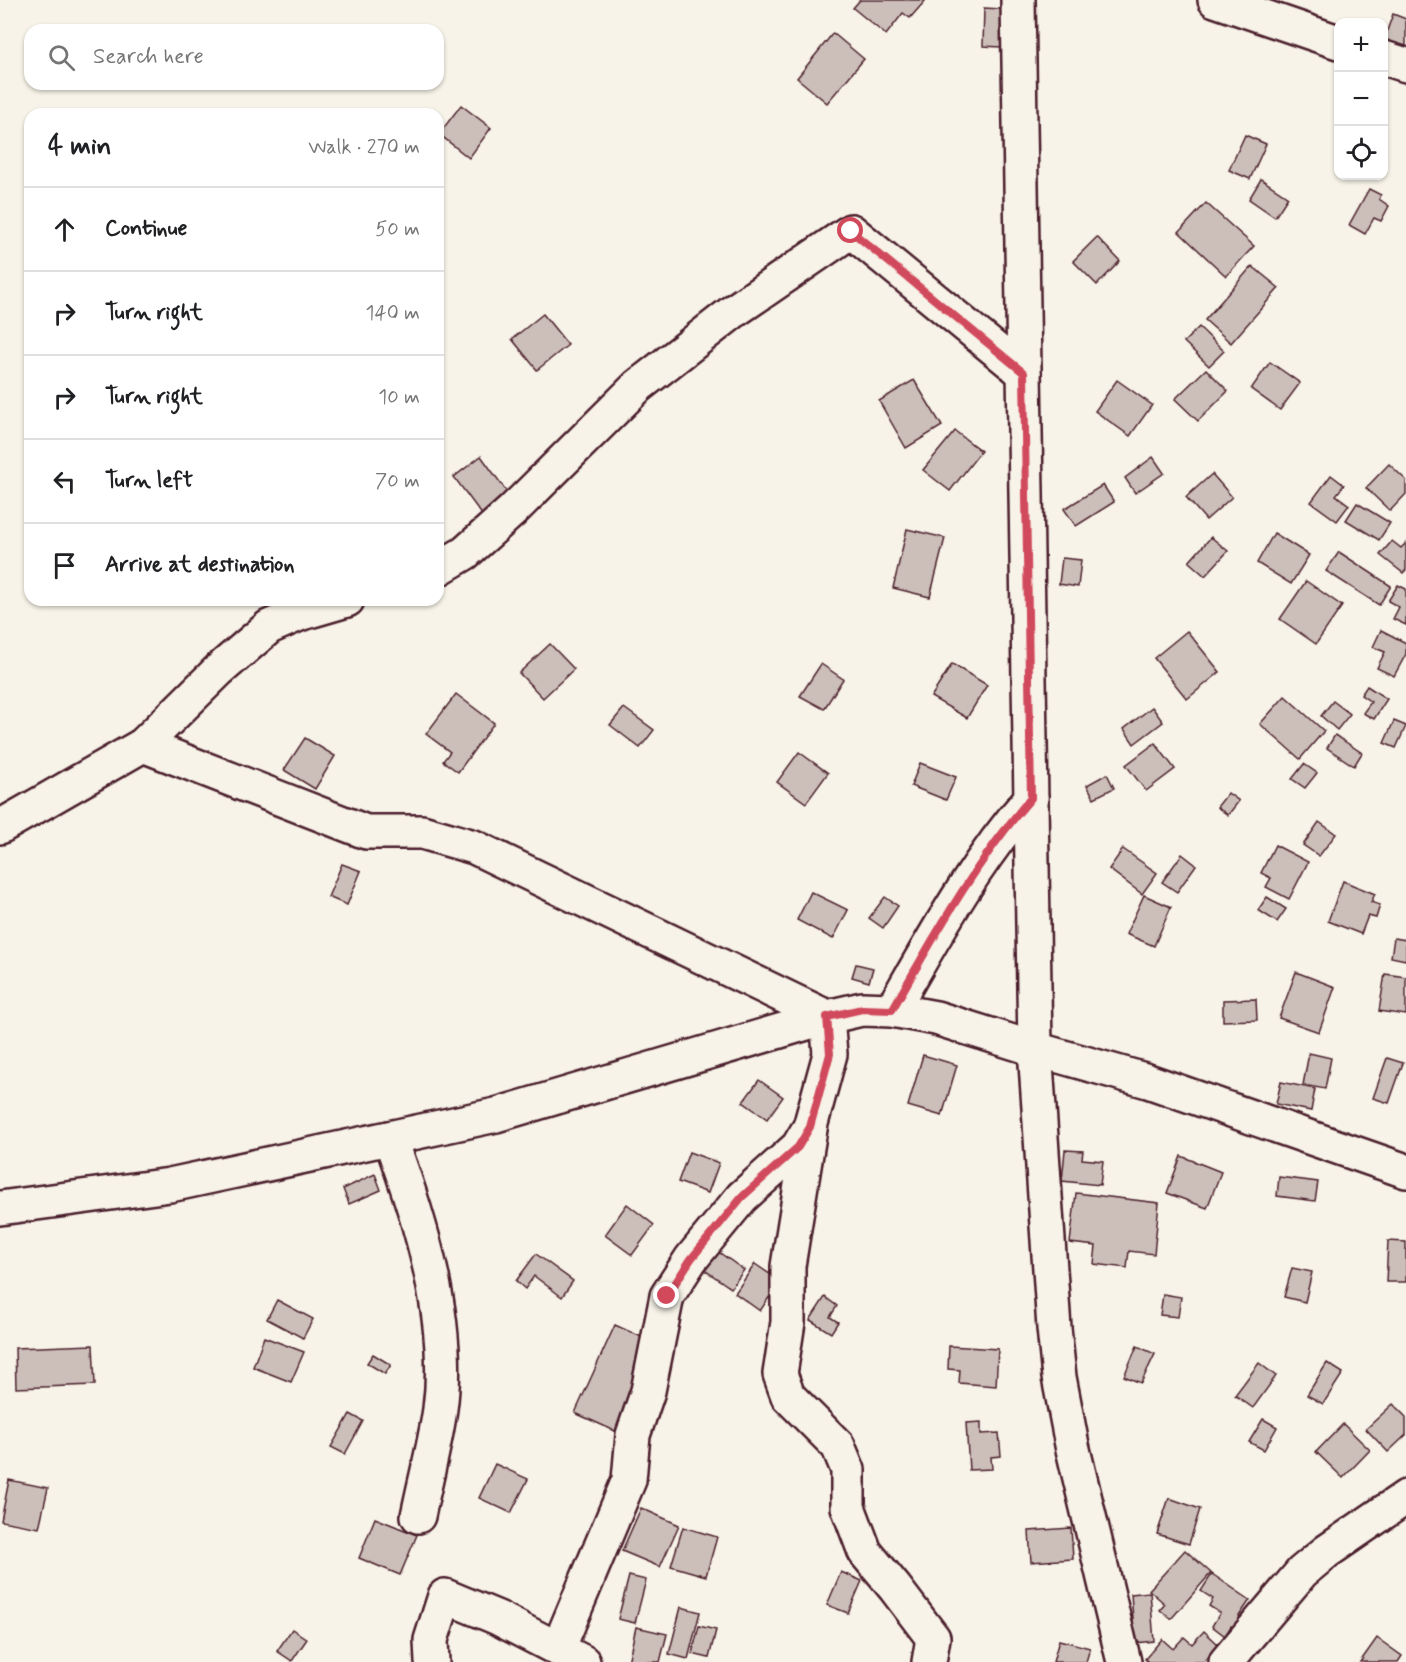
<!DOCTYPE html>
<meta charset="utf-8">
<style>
body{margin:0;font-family:Mynerve,sans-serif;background:#f2f2f2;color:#202124}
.controls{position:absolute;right:18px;top:18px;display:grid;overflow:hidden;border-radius:12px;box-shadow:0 2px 4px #0004}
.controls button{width:54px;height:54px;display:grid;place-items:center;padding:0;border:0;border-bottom:2px solid #e0e0e0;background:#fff;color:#202124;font:30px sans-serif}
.stop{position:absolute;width:18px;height:18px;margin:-14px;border:4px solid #d1495b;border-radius:50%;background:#fff}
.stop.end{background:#d1495b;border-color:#fff;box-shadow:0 2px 6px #0008}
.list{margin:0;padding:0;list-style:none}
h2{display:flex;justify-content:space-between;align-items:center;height:78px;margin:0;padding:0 24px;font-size:26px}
h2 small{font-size:20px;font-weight:400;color:#757577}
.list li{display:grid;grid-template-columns:39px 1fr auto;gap:18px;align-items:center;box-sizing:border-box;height:84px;padding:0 24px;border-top:2px solid #e0e0e0}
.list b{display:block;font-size:22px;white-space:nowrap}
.list em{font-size:20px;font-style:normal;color:#757577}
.icon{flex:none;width:33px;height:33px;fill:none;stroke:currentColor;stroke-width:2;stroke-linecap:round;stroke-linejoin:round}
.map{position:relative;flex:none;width:1406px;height:1662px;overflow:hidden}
.search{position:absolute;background:#fff;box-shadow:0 2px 4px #0004;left:24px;top:24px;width:420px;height:66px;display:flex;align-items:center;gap:15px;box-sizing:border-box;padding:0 21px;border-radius:18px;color:#757577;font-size:22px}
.panel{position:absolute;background:#fff;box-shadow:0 2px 4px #0004;left:24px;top:108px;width:420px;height:498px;border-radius:18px}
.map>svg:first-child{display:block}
.building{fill:#ccbfb9;stroke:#4a1f2b;stroke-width:1.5}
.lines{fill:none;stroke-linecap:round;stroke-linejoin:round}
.minor-casing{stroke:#4a1f2b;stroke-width:38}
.minor{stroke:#f7f3e8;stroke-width:33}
.route{stroke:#d1495b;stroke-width:8}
</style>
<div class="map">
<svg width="1406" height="1662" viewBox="0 0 1406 1662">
<rect width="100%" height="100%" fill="#f7f3e8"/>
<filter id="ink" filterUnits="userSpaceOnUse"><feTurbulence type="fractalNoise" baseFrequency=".0167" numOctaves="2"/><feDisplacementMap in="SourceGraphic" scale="12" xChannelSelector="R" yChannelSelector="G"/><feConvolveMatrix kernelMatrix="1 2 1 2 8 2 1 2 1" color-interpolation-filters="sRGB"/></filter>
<g filter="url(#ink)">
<g class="building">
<polygon points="860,0 924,0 925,1 910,18 903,13 886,35 853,8"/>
<polygon points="984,8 1001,9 1001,47 983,46"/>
<polygon points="1393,14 1406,19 1406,47 1384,39"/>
<polygon points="833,33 864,59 827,103 797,78"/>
<polygon points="461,105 491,128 469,158 439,134"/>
<polygon points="1245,135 1266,144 1250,179 1229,170"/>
<polygon points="1261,179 1288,197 1275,217 1249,199"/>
<polygon points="1369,189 1381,195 1379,199 1389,206 1381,221 1374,218 1365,234 1349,225"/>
<polygon points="1206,203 1254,246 1226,276 1179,232"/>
<polygon points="1097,237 1120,261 1097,285 1073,261"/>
<polygon points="1252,266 1279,288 1231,343 1205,320"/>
<polygon points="543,314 568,345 537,370 512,339"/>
<polygon points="1199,327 1224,351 1209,366 1184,342"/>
<polygon points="1270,362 1300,383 1280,410 1251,389"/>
<polygon points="1206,369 1228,391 1198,421 1175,399"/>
<polygon points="914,380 942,426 906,448 879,401"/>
<polygon points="1117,380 1152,405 1130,436 1095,411"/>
<polygon points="955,431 981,451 950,491 923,470"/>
<polygon points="481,456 510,496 483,516 454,477"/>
<polygon points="1153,457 1164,473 1135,493 1125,478"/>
<polygon points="1389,464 1406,480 1406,494 1390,511 1366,488"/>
<polygon points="1212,474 1232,497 1206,520 1186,497"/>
<polygon points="1331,475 1344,485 1336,495 1349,505 1337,521 1311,502"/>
<polygon points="1103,485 1114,502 1076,526 1064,509"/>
<polygon points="1357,503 1390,523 1379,540 1346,520"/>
<polygon points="907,529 945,538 930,597 893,588"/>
<polygon points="1274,533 1309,555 1291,584 1257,563"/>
<polygon points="1211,537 1228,551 1205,576 1189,562"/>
<polygon points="1392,541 1401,548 1406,543 1406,570 1403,573 1380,555"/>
<polygon points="1339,552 1391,586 1379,605 1326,571"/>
<polygon points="1062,558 1081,560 1078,587 1059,584"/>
<polygon points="1306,581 1342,606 1316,644 1280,619"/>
<polygon points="1398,585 1406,589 1406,625 1393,619 1399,607 1388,601"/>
<polygon points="1381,630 1406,643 1406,654 1394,676 1377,668 1385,652 1373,647"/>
<polygon points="1187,631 1220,672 1187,699 1154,658"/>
<polygon points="550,644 574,669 543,698 519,673"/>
<polygon points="821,664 843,679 824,709 800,696"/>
<polygon points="952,664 987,685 967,718 931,697"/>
<polygon points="1367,686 1387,699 1374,719 1363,713 1371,702 1361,695"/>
<polygon points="456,694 494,723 458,772 443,761 450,752 426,734"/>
<polygon points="1285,696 1324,731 1300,759 1260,724"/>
<polygon points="1333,701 1350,714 1337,730 1321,716"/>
<polygon points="1152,707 1163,722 1134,744 1124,729"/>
<polygon points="624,708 654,730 640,748 610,725"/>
<polygon points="1394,721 1406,726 1396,748 1384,743"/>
<polygon points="1335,735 1362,753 1354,766 1327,748"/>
<polygon points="305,738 335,756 315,789 284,770"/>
<polygon points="1155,743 1175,769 1146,791 1126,765"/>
<polygon points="799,752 828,773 806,803 777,782"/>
<polygon points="920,763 956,777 946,800 911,786"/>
<polygon points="1304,764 1317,773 1305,788 1292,779"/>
<polygon points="1107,774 1114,788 1094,798 1087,785"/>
<polygon points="1228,793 1239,801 1228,815 1217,807"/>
<polygon points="1319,822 1336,834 1319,856 1303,845"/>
<polygon points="1275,845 1308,862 1289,899 1266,887 1271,878 1261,873"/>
<polygon points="1123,849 1157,873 1142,894 1109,869"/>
<polygon points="1182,854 1196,865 1177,892 1162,882"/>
<polygon points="342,864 361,871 347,905 328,897"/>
<polygon points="1343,881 1375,894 1371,902 1380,905 1376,918 1368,916 1361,934 1328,921"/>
<polygon points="811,892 848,910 833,939 797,920"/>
<polygon points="1144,895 1171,907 1154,946 1126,934"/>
<polygon points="885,897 898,906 883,928 869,918"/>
<polygon points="1267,897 1286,909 1277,922 1258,910"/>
<polygon points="1394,938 1406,940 1406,960 1391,957"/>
<polygon points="856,964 873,968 869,982 852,977"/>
<polygon points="1296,972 1335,987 1319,1032 1279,1018"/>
<polygon points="1385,974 1406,977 1406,1015 1379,1011"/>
<polygon points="1256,999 1257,1020 1223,1021 1223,1000"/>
<polygon points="1309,1053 1331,1058 1325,1089 1303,1085"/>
<polygon points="923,1055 957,1065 942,1116 908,1106"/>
<polygon points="1387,1058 1403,1063 1389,1103 1373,1098"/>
<polygon points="759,1080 783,1097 767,1119 743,1102"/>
<polygon points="1281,1082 1315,1089 1311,1111 1276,1104"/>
<polygon points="1065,1150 1083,1151 1082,1159 1103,1161 1100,1185 1062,1181"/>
<polygon points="689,1152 719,1163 708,1193 678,1182"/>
<polygon points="1181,1156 1221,1172 1207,1208 1167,1193"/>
<polygon points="375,1174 381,1190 349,1204 343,1189"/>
<polygon points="1279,1177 1318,1182 1315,1201 1277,1196"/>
<polygon points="1076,1193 1159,1203 1154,1254 1129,1251 1127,1268 1094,1264 1096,1246 1070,1243"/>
<polygon points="627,1204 654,1225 632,1255 605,1235"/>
<polygon points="1388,1241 1406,1242 1406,1282 1386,1282"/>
<polygon points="710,1246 744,1270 731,1288 696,1264"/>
<polygon points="536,1254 573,1281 562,1297 534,1276 525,1289 516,1281"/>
<polygon points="755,1264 780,1281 760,1311 735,1293"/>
<polygon points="1292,1268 1312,1272 1305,1302 1284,1297"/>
<polygon points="1163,1294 1181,1297 1178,1317 1160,1315"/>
<polygon points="825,1297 837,1306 830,1317 838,1322 831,1333 810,1320"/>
<polygon points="277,1300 313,1319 303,1338 267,1319"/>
<polygon points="615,1325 655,1343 615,1431 575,1413"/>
<polygon points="264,1337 304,1352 291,1382 253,1367"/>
<polygon points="93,1345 95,1385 16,1388 15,1348"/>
<polygon points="949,1346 998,1349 996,1386 959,1383 960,1370 948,1369"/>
<polygon points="1137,1346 1155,1354 1141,1383 1124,1376"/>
<polygon points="373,1354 391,1365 385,1374 367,1363"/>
<polygon points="1259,1363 1276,1376 1253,1408 1235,1395"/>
<polygon points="1327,1363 1343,1373 1323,1404 1307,1395"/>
<polygon points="1393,1404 1406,1417 1406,1435 1388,1452 1366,1429"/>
<polygon points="350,1414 363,1421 345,1454 331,1447"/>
<polygon points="1263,1419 1277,1427 1264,1450 1249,1442"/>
<polygon points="981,1422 981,1434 999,1433 1001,1456 991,1457 992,1469 969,1470 966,1423"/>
<polygon points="1343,1424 1370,1450 1343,1478 1316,1452"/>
<polygon points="495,1464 528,1479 511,1513 479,1498"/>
<polygon points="9,1480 48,1488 39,1528 1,1521"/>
<polygon points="1169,1498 1200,1509 1189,1544 1157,1534"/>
<polygon points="641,1508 679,1525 660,1567 622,1551"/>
<polygon points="375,1518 417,1535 400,1575 359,1558"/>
<polygon points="683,1527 717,1537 706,1576 671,1566"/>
<polygon points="1071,1528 1073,1559 1031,1562 1029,1531"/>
<polygon points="1185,1550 1211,1573 1171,1619 1160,1610 1165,1604 1149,1590"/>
<polygon points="841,1572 862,1581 848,1613 827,1605"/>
<polygon points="1212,1574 1250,1600 1239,1616 1244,1620 1237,1630 1231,1626 1225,1636 1212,1626 1220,1613 1209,1606 1213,1599 1201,1591"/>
<polygon points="629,1576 646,1580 635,1623 618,1619"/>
<polygon points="1150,1592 1154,1641 1135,1643 1131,1594"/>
<polygon points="681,1607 700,1612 688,1659 669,1654"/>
<polygon points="699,1626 716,1630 709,1658 692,1654"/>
<polygon points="636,1627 667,1634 660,1662 628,1662"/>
<polygon points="292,1629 307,1639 292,1661 277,1651"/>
<polygon points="1204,1631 1219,1645 1204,1662 1148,1662 1145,1659 1162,1639 1173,1649 1184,1637 1192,1644"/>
<polygon points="1377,1638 1402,1656 1398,1662 1360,1662"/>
<polygon points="1059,1640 1090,1648 1086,1662 1053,1662"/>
</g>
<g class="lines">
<g class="minor-casing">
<g id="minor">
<polyline points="1018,0 1035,1049 1054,1328 1059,1377 1072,1445 1124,1662"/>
<polyline points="1215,0 1338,42"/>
<polyline points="1384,58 1406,65"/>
<polyline points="438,569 465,553 512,511 638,386 734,311 851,231 1024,373"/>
<polyline points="143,745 366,832 422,832 474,847 827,1017 830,1054 810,1127 798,1147 742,1197 691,1259 667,1296 648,1391 633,1435 629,1480 558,1649"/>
<polyline points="0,827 143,745 219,670 269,627 299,614 347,600"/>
<path d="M 892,1010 C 934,937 975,862 1031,798"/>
<polyline points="810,1129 788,1266 788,1322 780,1374 788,1396 838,1446 848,1470 848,1507 865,1552 895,1588 933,1638 929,1662"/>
<path d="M 390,1138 C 420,1219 452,1322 440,1409 C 435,1445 425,1481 418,1516"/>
<polyline points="0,1208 170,1185 496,1115 827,1017 862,1009 892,1010 936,1018 1035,1049 1148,1081 1406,1171"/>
<polyline points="432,1662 431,1640 445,1596 498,1618 583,1662"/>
<polyline points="1226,1662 1302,1572 1326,1552 1406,1497"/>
</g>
</g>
<use href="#minor" class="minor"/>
</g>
</g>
<g class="lines" filter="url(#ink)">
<path class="route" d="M 667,1296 L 691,1259 L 742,1197 L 798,1147 L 810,1127 L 830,1054 L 827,1017 L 862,1009 L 892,1010 C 934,937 975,862 1031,798 L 1024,373 L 851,231"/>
</g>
</svg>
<div class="controls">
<button>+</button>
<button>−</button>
<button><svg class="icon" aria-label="locate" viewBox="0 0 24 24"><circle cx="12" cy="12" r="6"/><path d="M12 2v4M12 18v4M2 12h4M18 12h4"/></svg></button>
</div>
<div class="stop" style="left:851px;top:231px"></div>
<div class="stop end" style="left:667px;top:1296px"></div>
<div class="search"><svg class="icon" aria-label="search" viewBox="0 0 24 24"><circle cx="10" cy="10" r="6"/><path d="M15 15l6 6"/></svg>Search here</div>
<section class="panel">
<h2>4 min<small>Walk · 270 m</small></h2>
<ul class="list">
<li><svg class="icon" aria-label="ahead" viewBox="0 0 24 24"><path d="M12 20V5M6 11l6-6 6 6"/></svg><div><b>Continue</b></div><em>50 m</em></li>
<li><svg class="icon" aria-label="right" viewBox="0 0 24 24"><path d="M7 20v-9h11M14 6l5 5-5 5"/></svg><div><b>Turn right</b></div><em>140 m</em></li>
<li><svg class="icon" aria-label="right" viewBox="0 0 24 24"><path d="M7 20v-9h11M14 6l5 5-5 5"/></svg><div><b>Turn right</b></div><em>10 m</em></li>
<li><svg class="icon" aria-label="left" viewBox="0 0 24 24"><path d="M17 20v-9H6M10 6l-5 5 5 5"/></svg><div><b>Turn left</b></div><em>70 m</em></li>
<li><svg class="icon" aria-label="arrive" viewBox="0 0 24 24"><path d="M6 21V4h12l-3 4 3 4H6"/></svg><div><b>Arrive at destination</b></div></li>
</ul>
</section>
</div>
